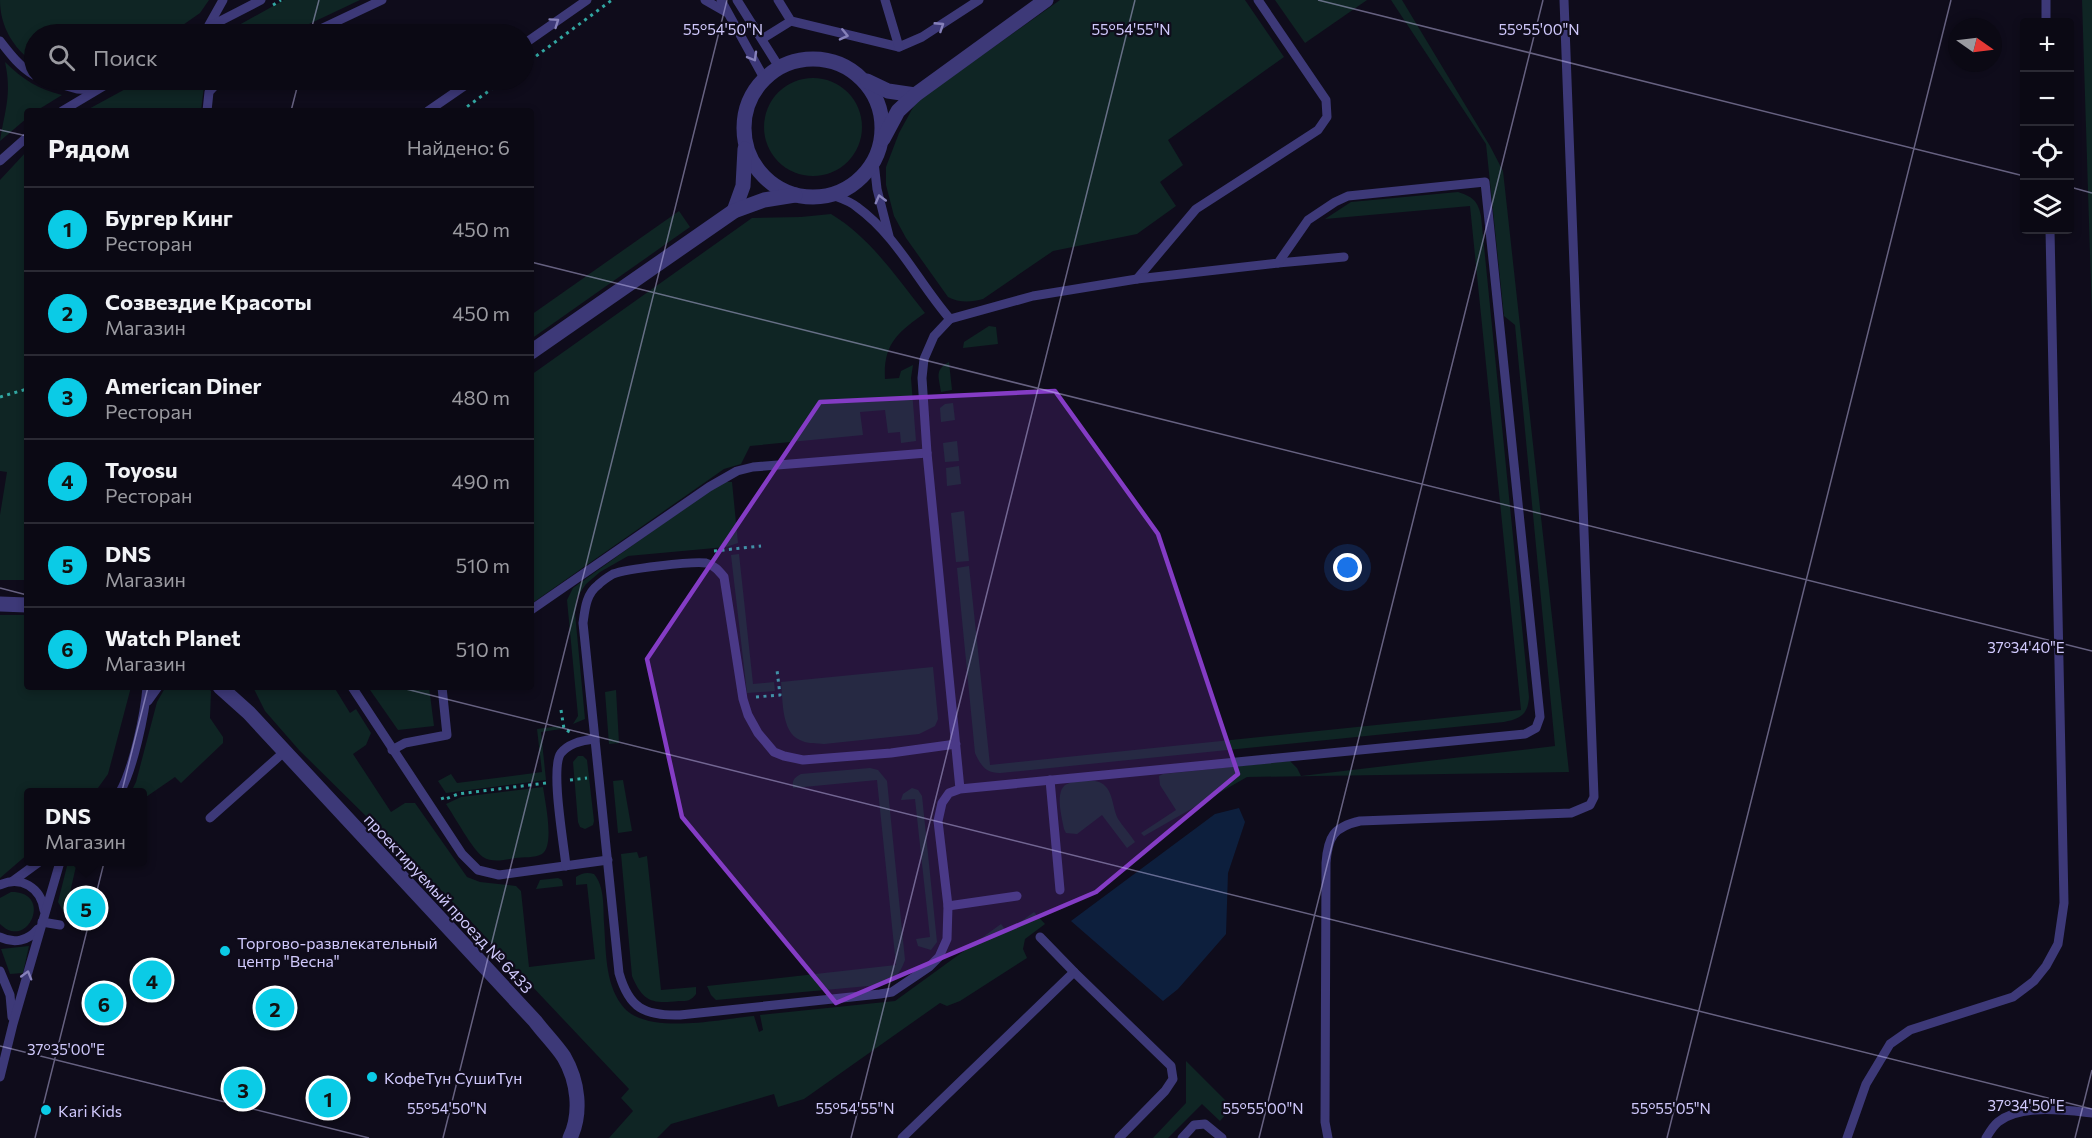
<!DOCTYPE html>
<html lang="ru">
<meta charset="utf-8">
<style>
body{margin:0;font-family:Commissioner,sans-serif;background:#14121d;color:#f1f3f6}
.controls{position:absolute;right:18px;top:18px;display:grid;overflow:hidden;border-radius:6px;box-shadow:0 3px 9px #0003}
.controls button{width:54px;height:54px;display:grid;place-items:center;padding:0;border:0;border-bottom:2px solid #2b2a34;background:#0b0914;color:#f1f3f6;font:30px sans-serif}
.compass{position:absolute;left:1948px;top:18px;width:54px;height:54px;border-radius:50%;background:#0b0914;box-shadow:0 3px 9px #0003;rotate:104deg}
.you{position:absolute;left:1348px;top:568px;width:21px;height:21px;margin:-15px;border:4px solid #fff;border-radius:50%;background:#1a73e8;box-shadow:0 0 0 9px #1a73e833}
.badge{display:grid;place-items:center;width:39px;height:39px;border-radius:50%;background:#0bcbe6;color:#111;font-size:20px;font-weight:700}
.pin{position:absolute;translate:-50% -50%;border:3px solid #fff;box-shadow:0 2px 6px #0006}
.popup{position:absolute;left:24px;top:788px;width:123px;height:78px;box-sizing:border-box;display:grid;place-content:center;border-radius:6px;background:#0b0914;filter:drop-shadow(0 2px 4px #0005);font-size:20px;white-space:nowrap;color:#9a9aa0}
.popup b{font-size:22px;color:#f1f3f6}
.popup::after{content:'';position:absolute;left:50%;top:100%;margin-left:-12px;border:12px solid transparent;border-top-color:#0b0914}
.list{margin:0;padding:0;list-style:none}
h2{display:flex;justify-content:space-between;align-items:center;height:78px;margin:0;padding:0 24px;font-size:26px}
h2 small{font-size:20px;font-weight:400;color:#9a9aa0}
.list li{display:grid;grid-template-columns:39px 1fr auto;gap:18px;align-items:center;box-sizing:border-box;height:84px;padding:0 24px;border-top:2px solid #2b2a34}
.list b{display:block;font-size:22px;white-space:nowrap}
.list p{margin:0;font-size:20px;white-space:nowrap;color:#9a9aa0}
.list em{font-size:20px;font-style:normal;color:#9a9aa0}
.icon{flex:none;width:33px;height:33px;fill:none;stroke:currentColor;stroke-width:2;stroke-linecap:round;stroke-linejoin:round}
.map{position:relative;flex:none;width:2092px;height:1138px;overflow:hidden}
.search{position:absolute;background:#0b0914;box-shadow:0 3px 9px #0003;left:24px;top:24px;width:510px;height:66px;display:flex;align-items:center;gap:15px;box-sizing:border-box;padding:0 21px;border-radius:33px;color:#9a9aa0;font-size:22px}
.panel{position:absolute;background:#0b0914;box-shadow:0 3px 9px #0003;left:24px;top:108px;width:510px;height:582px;border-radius:6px}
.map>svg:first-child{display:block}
.green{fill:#0f2524}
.water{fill:#0d1f3d}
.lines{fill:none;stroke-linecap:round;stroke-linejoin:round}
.path{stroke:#32a7a2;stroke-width:3;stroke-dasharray:3 4.5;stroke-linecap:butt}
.service{stroke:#3d3978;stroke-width:9}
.minor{stroke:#3d3978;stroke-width:15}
.oneway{stroke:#8681ba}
.marked{fill:#843cc5;fill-opacity:0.2;stroke:#843cc5;stroke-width:4.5;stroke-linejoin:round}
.ticks{fill:none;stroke:#d0c9fc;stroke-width:1.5;stroke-opacity:0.45}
.poi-dot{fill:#0bcbe6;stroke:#0f0c1b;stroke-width:2}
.labels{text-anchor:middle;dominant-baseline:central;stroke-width:4.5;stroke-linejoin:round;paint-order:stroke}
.street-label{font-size:16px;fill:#d0c9fc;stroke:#0f0c1b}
.poi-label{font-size:16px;fill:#d0c9fc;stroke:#0f0c1b;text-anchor:start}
.ticks-label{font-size:15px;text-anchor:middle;fill:#d0c9fc;stroke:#0f0c1b;stroke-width:4.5;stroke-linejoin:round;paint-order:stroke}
</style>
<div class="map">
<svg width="2092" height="1138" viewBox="0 0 2092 1138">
<rect width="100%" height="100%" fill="#0f0c1b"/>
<g class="green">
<path d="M 0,0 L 209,0 L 200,13 L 170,34 L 34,34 L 34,63 C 13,48 0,26 0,0 Z"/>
<polygon points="284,0 360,0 288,34 223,34"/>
<path d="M 1060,0 L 1245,0 L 1284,57 L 1168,140 L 1183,165 L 1160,182 L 1176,206 L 1137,234 L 1053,251 L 983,299 C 972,302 959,303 948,297 L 906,238 L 894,216 L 886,185 L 886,167 L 899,133 L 916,102 Z"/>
<polygon points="1275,0 1367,0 1305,43"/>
<polygon points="1391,0 1402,0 1490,146 1503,171 1569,772 1247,777 1144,836 1141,833 1176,810 1160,785 1159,776 1163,774 1290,761 1297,768 1301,776 1555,746 1515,325 1504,316 1486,144"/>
<polygon points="2082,0 2092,0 2092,317"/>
<path d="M 5,62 C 22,79 38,89 62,95 L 36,111 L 27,111 L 27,118 L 0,141 C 5,109 12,95 5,62 Z"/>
<circle cx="813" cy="127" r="49"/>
<polygon points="142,80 208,80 204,86 201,111 85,111"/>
<polygon points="27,151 27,580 0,580 0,515 7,472 0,471 0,180"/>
<path d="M 1458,192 C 1473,197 1478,201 1481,216 L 1529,697 C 1528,714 1521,719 1504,722 L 1000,773 C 986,773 981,766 975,753 L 957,568 L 969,566 L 990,765 L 1521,710 L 1470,206 L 1325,219 L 1351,202 Z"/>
<polygon points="679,211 690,227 531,339 531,315"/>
<path d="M 831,214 C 871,238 896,277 925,313 C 898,332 883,344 885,379 L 899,378 L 901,371 L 913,365 L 911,378 L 916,441 L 901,443 L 900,432 L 888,433 L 885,410 L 860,412 L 863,435 L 750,446 L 741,464 L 724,469 L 531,604 L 531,375 L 752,218 L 801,217 Z"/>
<polygon points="989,326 996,327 998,344 963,348 964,342"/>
<path d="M 949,362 L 952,390 L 941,392 C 939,377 934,370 949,362 Z"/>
<polygon points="953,403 955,420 941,422 940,408 945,404"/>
<polygon points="957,441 959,461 945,462 943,443"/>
<polygon points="959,466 961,484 947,486 946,468"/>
<polygon points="721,482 732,482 738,543 726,547 628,556 600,572 586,584 577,597 575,613 585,719 573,724 578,716 567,600 573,588"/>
<polygon points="964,511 969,561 956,562 951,513"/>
<polygon points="739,554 753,684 774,682 775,691 747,693 731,555"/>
<polygon points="0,615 27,615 27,687 131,687 108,774 95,792 29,792 29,853 0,878"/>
<path d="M 933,667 L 938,719 L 935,726 L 919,734 L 824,744 C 817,743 807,744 800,740 C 781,732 783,699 781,682 Z"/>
<polygon points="206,687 211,691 210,718 223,737 223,743 181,783 175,777 143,799 143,792 131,792 136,782 157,702 165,688"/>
<path d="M 253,687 L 334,687 L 350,713 L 356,709 L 371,733 L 366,745 L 353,754 L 391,812 L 405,803 L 415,803 L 467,877 L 480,882 L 516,886 L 521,891 L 529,967 L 595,959 L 587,884 L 576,885 L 576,877 C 582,873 587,872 594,874 C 605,887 603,908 604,923 C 606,950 605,982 621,1004 C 643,1037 720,1019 754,1016 L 759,1032 L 763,1030 L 760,1015 L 895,1001 L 1001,924 L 1007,932 L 1034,912 L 1045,924 L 1025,939 L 1023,949 L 1027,958 L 960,1001 L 947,1006 L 940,1003 L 804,1099 L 778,1107 L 774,1094 L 671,1124 L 657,1138 L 609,1138 L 633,1111 L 621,1098 L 629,1089 L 446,895 L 299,750 L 265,711 Z"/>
<polygon points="368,687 429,687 434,726 398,730"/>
<polygon points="616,690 619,743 609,744 605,692"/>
<polygon points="560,726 561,729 541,732 546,780 446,793 438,781 451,774 457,783 542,772 537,729"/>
<polygon points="578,756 583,756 587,760 594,821 593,825 585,829 580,827 578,822 573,762"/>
<path d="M 870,768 L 878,770 L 887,781 L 905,960 C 900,974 893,982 879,985 L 716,1000 L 711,995 L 707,986 L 896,965 L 877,780 L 793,788 C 792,780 794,778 801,774 Z"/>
<polygon points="623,780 632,831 618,833 613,781"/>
<path d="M 1095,781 C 1114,784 1111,806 1118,819 C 1123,827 1130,834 1135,842 L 1127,848 L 1102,815 L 1077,834 L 1066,833 L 1064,829 C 1062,817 1054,790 1067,784 C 1074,780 1087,781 1095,781 Z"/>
<path d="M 543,787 C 545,801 555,846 542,854 C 535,858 523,857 515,858 C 505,860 492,863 483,857 C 472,849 455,817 446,804 L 461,797 Z"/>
<polygon points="912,788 918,790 922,796 937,942 931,950 918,946 916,939 930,937 915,799 901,800 903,794"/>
<path d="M 637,852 L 639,858 L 647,856 L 661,990 L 696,987 L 696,994 C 691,1001 687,1001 679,1001 C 652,1004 643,1002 632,976 L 621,854 Z"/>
<polygon points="68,862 77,862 65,914 58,902"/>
<polygon points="558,878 562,880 563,886 536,889 540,880"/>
<path d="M 11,892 C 54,891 28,952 0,924 L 0,898 Z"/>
<polygon points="29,946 23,973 10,974 1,949"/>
<polygon points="1186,1061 1232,1107 1220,1121 1202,1104 1168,1138 1153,1138 1186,1103"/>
</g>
<polygon class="water" points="1239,808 1245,822 1228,873 1226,934 1178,989 1163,1001 1071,921 1215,814"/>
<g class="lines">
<g class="path">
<polyline points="273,5 281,0"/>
<polyline points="524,65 612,0"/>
<polyline points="124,88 140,80"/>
<polyline points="461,111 504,80"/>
<polyline points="0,397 27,389"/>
<polyline points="714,551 761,546"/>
<polyline points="756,697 780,695 777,670"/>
<polyline points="561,710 564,729 570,732"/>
<polyline points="570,780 587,778"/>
<polyline points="442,797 443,800 458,794 546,783"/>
</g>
<g class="service">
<polyline points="705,0 726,12"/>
<polyline points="721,0 764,78"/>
<polyline points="737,0 779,67"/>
<polyline points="778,0 791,21 899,47 922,37 979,0"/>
<polyline points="885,0 899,47"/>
<polyline points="2046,0 2046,22"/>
<polyline points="209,25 223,0"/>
<polyline points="195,34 261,0"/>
<polyline points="310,34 382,0"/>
<polyline points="762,39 791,21"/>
<path d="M 0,41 C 10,54 20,67 34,75"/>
<polyline points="524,44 587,0"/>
<polyline points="45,80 77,89 95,90"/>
<polyline points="62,111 114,80"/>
<polyline points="207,111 209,92 220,80"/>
<polyline points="428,111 473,80"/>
<polyline points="0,161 27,137"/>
<polyline points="874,162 877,189 889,236"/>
<path d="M 832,195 C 840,198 850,201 857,207 C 897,236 918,282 950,319"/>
<polyline points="1278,263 1344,257"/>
<polyline points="1137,279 1196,209 1318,130 1327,117 1326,100 1258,0"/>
<polyline points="531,610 709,487 737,471 753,467 927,453"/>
<polyline points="352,687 462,854 478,870 499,875 608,860"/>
<polyline points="148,701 158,687"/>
<path d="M 956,744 L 891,753 L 803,760 L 784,756 L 774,752 L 758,733 L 748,715 L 743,699 L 724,577 C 719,571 714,565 706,563 C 692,561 626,569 613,574 C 608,577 602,581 598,585 C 586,594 585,609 583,623 L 619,973 C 629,1008 644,1016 680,1015 L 880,994 L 892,992 L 929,967 L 939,957 L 947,939 L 948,906 L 938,821 L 942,803 L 949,793 L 960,789 L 1525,734 L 1536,728 L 1540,717 L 1485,182 L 1348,196 L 1335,202 L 1308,220 L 1278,263 L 1137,279 L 1033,296 L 950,319 L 934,336 L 924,359 L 922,378 L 927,453 L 960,789"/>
<polyline points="392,750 405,743 447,735 442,687"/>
<polyline points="1050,780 1060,890"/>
<path d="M 120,792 C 133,769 145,714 147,687"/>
<polyline points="210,818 284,752"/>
<path d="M 566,866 C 564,845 550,767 561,753 C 569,743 584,740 595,739"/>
<polyline points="13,881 39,862"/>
<path d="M 0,885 C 21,875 41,888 44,910"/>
<polyline points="948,906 1017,896"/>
<polyline points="42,922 60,925"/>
<path d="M 0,937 C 14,944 28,941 38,929"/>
<polyline points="1040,937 1074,972"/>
<polyline points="0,971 10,995 12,1017"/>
<polyline points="0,1077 13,1024 60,862"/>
<polyline points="902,1138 1074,972 1171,1066 1173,1079 1165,1091 1119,1138"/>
<polyline points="1182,1138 1194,1125 1205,1124 1222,1138"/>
<path d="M 1328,1138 L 1325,1122 L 1326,863 C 1328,837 1333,827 1360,821 L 1571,813 L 1590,805 L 1594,797 L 1564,0"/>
<polyline points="1847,1138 1866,1084 1890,1044 1910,1030 2013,997 2034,981 2046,966 2058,944 2064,903 2050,230"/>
<path d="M 1986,1138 C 1989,1133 1993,1126 1998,1122 C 2021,1104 2064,1110 2092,1113"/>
</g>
<g class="minor">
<circle cx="813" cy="128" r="69"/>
<polyline points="867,81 888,91 915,95"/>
<polyline points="883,139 898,111 915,95 1046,0"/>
<polyline points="734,211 743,186 745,149"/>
<polyline points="531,352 734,211 764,200 795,195"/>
<polyline points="0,604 27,605"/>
<path d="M 220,687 L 249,713 L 535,1021 C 544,1033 556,1045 564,1057 C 578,1081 582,1113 570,1138"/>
</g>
</g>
<defs><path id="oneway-chevron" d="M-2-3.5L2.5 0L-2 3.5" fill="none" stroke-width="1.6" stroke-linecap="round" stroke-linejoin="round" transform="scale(1.5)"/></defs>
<g class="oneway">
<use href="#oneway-chevron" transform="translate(555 22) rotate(-35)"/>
<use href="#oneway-chevron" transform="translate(940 26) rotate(-33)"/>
<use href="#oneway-chevron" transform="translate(844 35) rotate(13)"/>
<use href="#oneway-chevron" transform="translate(753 57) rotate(60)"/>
<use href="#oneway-chevron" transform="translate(880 199) rotate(-105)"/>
<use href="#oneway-chevron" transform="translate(27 975) rotate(-74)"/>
</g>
<path class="marked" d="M 1055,391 L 1158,534 L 1238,774 L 1096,892 L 836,1003 L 682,817 L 647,659 L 820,402 Z"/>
<path class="ticks" d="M 1318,0 L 2024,176M 310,34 L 319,0M 291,111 L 299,80M 0,130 L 27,136M 2070,187 L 2092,193M 531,262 L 2092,651M 0,588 L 27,595M 398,687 L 2092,1109M 0,1046 L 369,1138M 35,1138 L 148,687M 443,1138 L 727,0M 851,1138 L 1135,0M 1259,1138 L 1543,0M 1667,1138 L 1951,0M 2075,1138 L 2092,1070"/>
<g class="poi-dot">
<circle cx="225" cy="951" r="6"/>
<circle cx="372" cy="1077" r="6"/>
<circle cx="46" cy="1110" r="6"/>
</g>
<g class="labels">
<g class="street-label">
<text transform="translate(449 903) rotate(47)">проектируемый проезд № 6433</text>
</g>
<g class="poi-label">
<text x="237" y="942">Торгово-развлекательный<tspan x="237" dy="18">центр "Весна"</tspan></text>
<text x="384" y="1077">КофеТун СушиТун</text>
<text x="58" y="1110">Kari Kids</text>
</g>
</g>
<g class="ticks-label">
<text x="723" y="35">55°54'50"N</text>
<text x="1131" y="35">55°54'55"N</text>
<text x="1539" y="35">55°55'00"N</text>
<text x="2026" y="653">37°34'40"E</text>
<text x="66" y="1055">37°35'00"E</text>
<text x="2026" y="1111">37°34'50"E</text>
<text x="447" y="1114">55°54'50"N</text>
<text x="855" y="1114">55°54'55"N</text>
<text x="1263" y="1114">55°55'00"N</text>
<text x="1671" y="1114">55°55'05"N</text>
</g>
</svg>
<div class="controls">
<button>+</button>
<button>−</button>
<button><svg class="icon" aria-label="locate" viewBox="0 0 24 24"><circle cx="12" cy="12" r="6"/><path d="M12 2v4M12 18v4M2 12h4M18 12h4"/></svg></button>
<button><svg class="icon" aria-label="layers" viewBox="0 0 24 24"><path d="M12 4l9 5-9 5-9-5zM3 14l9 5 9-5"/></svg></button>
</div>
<svg class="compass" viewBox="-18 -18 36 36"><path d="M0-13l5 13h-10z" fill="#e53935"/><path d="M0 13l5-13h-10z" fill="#9a9aa0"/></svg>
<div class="you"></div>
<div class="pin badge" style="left:328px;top:1098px">1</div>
<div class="pin badge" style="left:275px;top:1008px">2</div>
<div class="pin badge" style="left:243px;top:1089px">3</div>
<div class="pin badge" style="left:152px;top:980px">4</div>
<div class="pin badge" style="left:86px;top:908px">5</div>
<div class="popup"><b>DNS</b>Магазин</div>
<div class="pin badge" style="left:104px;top:1003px">6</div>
<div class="search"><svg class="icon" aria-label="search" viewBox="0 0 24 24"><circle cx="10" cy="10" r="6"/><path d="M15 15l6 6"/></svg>Поиск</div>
<section class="panel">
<h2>Рядом<small>Найдено: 6</small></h2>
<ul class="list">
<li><span class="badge">1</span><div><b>Бургер Кинг</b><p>Ресторан</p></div><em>450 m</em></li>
<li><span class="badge">2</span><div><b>Созвездие Красоты</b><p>Магазин</p></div><em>450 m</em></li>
<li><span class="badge">3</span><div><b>American Diner</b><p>Ресторан</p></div><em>480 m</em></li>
<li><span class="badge">4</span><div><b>Toyosu</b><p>Ресторан</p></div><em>490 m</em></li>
<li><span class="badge">5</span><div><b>DNS</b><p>Магазин</p></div><em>510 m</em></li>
<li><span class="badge">6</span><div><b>Watch Planet</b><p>Магазин</p></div><em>510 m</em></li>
</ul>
</section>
</div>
